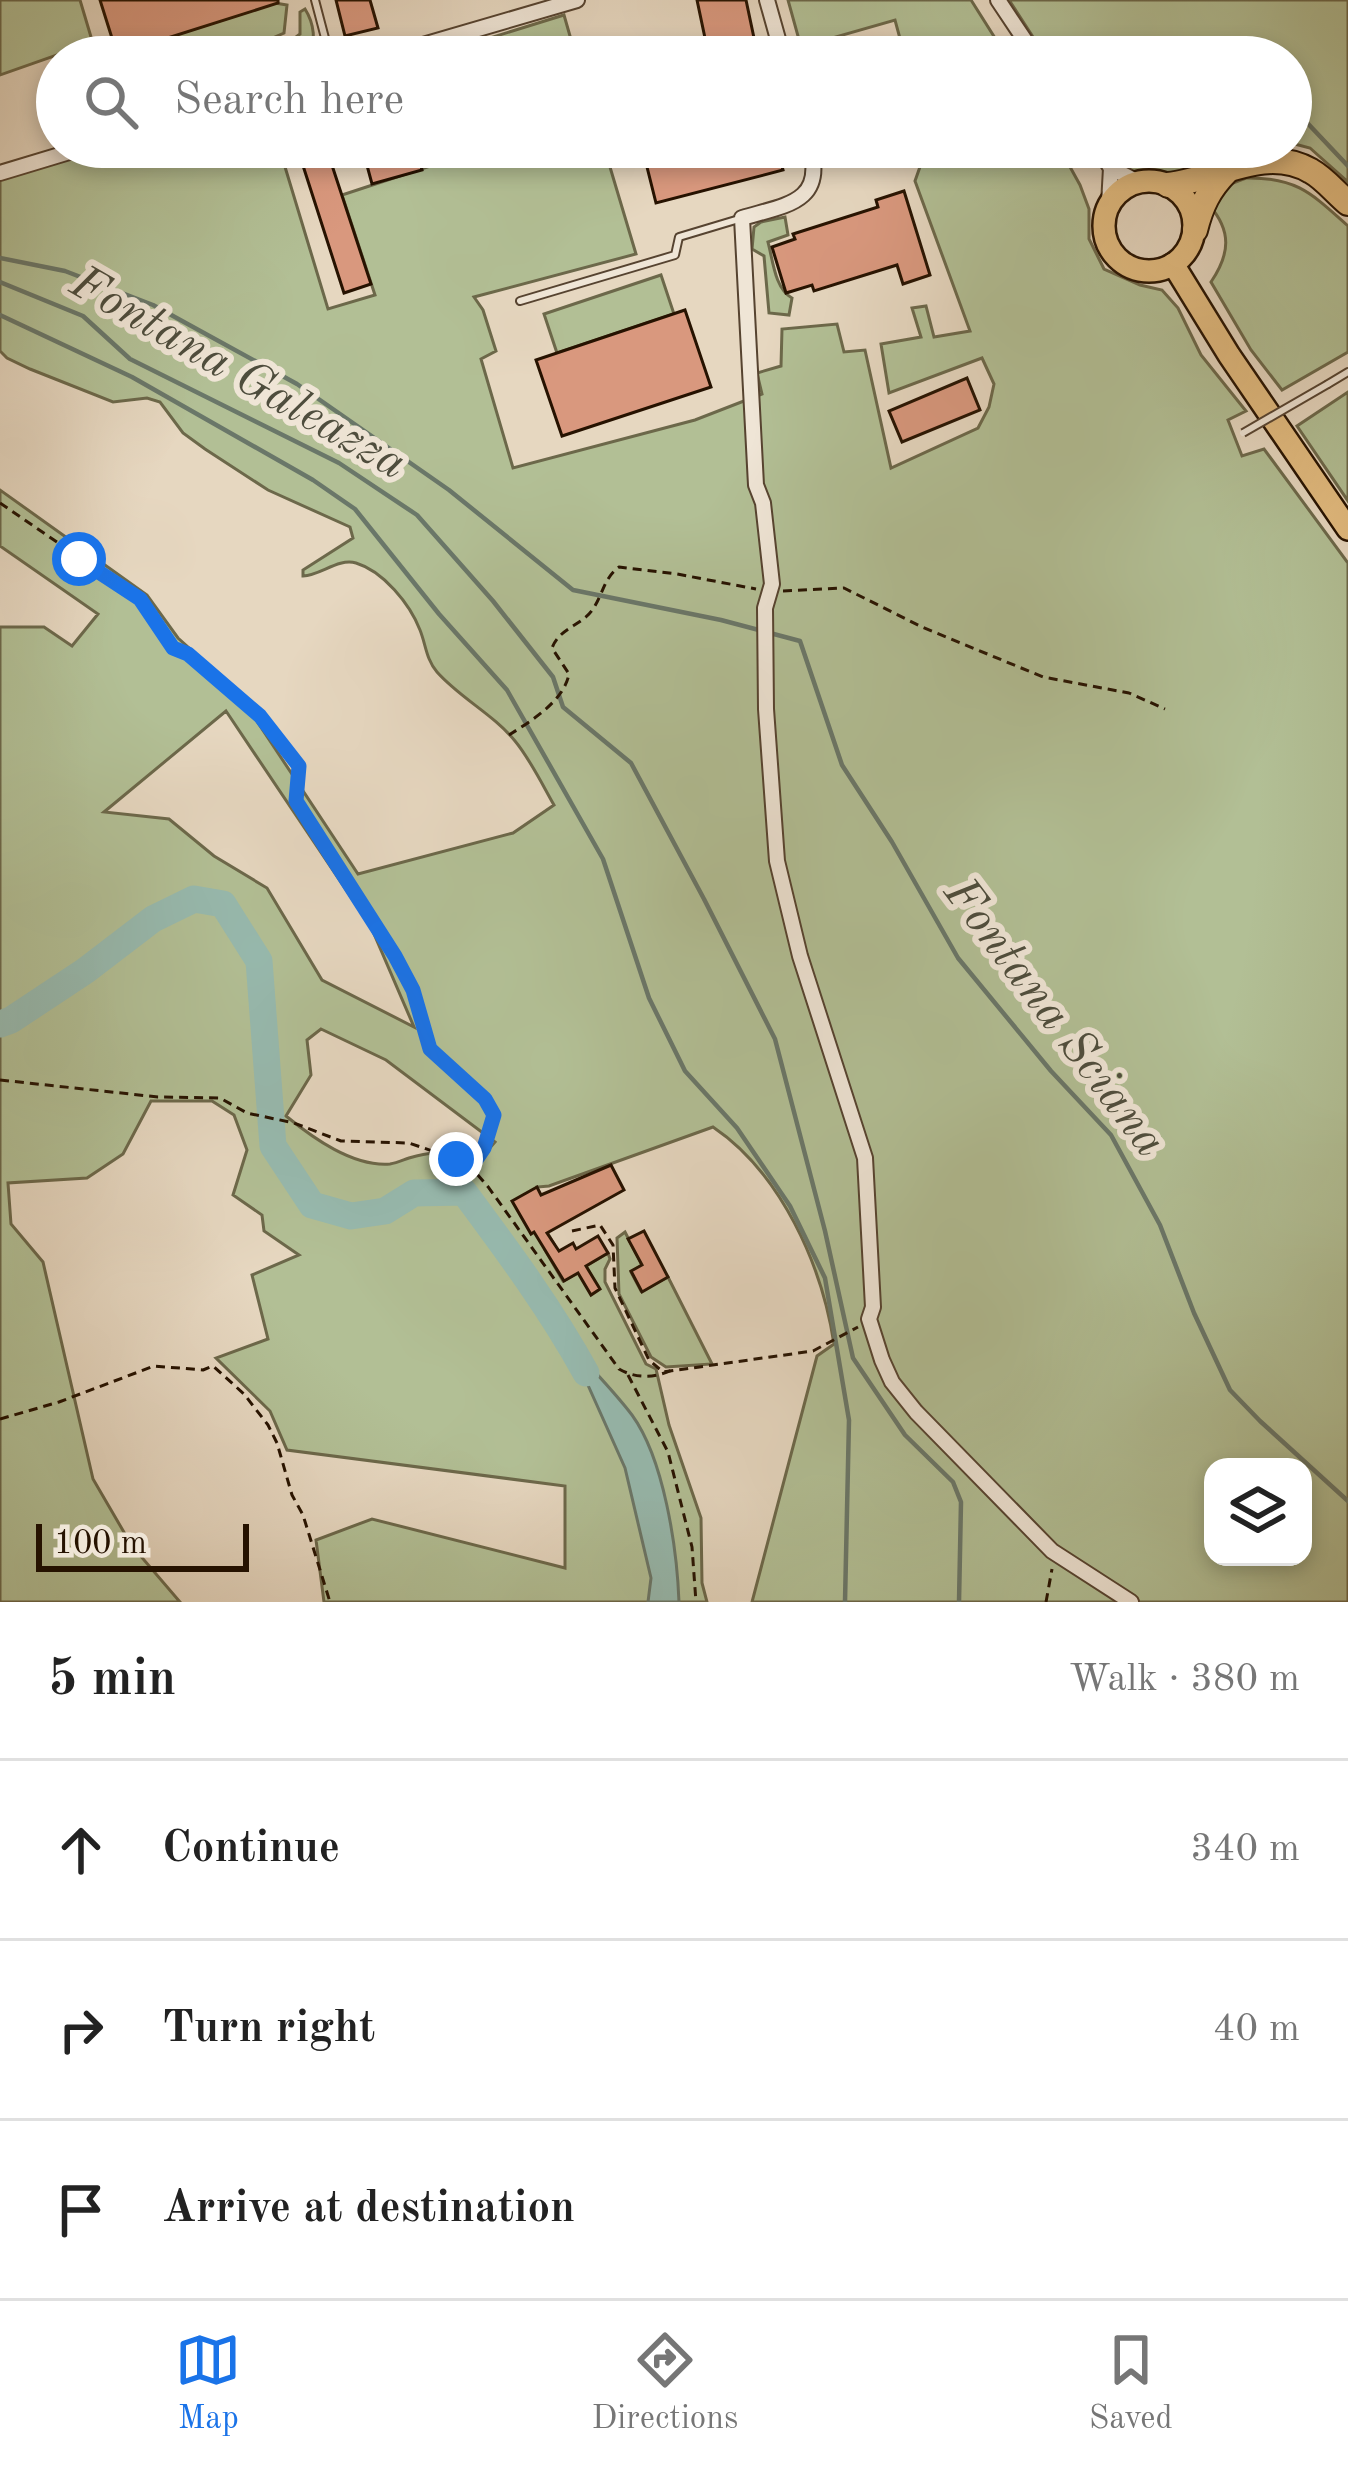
<!DOCTYPE html>
<meta charset="utf-8">
<style>
body{margin:0;font-family:"Old Standard TT",serif;background:#f2f2f2;color:#222}
.controls{position:absolute;right:36px;bottom:36px;display:grid;overflow:hidden;border-radius:24px;box-shadow:0 6px 18px #0003}
.controls button{width:108px;height:108px;display:grid;place-items:center;padding:0;border:0;border-bottom:3px solid #e0e0e0;background:#fff;color:#222;font:60px sans-serif}
.scale{position:absolute;left:36px;bottom:30px;width:213px;box-sizing:border-box;padding-left:12px;border:6px solid #261200;border-top:0;font-size:33px;line-height:42px;white-space:nowrap;color:#261200;-webkit-text-stroke:9px #efe5d6;paint-order:stroke}
.stop{position:absolute;width:36px;height:36px;margin:-27px;border:9px solid #1a73e8;border-radius:50%;background:#fff}
.stop.end{background:#1a73e8;border-color:#fff;box-shadow:0 3px 12px #0008}
.list{margin:0;padding:0;list-style:none}
h2{display:flex;justify-content:space-between;align-items:center;height:156px;margin:0;padding:0 48px;font-size:51px}
h2 small{font-size:39px;font-weight:400;color:#767676}
.list li{display:grid;grid-template-columns:78px 1fr auto;gap:36px;align-items:center;box-sizing:border-box;height:180px;padding:0 48px;border-top:3px solid #e0e0e0}
.list b{display:block;font-size:45px;white-space:nowrap}
.list em{font-size:39px;font-style:normal;color:#767676}
.icon{flex:none;width:66px;height:66px;fill:none;stroke:currentColor;stroke-width:2;stroke-linecap:round;stroke-linejoin:round}
.map{position:relative;flex:none;width:1348px;height:1602px;overflow:hidden}
.search{position:absolute;background:#fff;box-shadow:0 6px 18px #0003;left:36px;right:36px;top:36px;height:132px;display:flex;align-items:center;gap:30px;box-sizing:border-box;padding:0 42px;border-radius:66px;color:#767676;font-size:45px}
.sheet{height:696px;background:#fff}
nav{display:flex;justify-content:space-around;align-items:center;box-sizing:border-box;height:168px;border-top:3px solid #e0e0e0;background:#fff;font-size:33px;color:#767676}
nav a{display:grid;justify-items:center;gap:6px}
nav .on{color:#1a73e8}
.map>svg:first-child{display:block}
.green{fill:#b2bf95;stroke:#6c684a;stroke-width:3;fill-rule:evenodd}
.water{fill:#97baaf;stroke:#6a7769;stroke-width:3}
.lines{fill:none;stroke-linecap:round;stroke-linejoin:round}
.stream{stroke:#6a7769;stroke-width:4.5}
.river{stroke:#97baaf;stroke-width:27}
.building{fill:#d9987e;stroke:#261200;stroke-width:3}
.lane-casing{stroke:#564330;stroke-width:10}
.street-casing{stroke:#564330;stroke-width:18}
.primary-casing{stroke:#261200;stroke-width:26}
.highway-casing{stroke:#261200;stroke-width:28}
.path{stroke:#261200;stroke-width:3;stroke-dasharray:9 6;stroke-linecap:butt}
.lane{stroke:#efe5d6;stroke-width:6}
.street{stroke:#efe5d6;stroke-width:14}
.primary{stroke:#e3bc80;stroke-width:21}
.highway{stroke:#e3bc80;stroke-width:24}
.lane-bridge-casing{stroke:#564330;stroke-width:10;stroke-linecap:butt}
.lane-bridge{stroke:#efe5d6;stroke-width:6}
.route{stroke:#1a73e8;stroke-width:15}
.labels{text-anchor:middle;dominant-baseline:central;stroke-width:12;stroke-linejoin:round;paint-order:stroke}
.water-label{font-size:48px;font-style:italic;fill:#4e4d3d;stroke:#efe5d6}
</style>
<div class="map">
<svg width="1348" height="1602" viewBox="0 0 1348 1602">
<rect width="100%" height="100%" fill="#e6d7c0"/>
<filter id="stains"><feTurbulence type="fractalNoise" baseFrequency=".00167" numOctaves="4"/><feColorMatrix values="0 0 0 0 .2 0 0 0 0 .09 0 0 0 0 .02 0 0 0 .5 -.17"/></filter>
<radialGradient id="worn" r=".72"><stop offset=".6" stop-color="#630" stop-opacity="0"/><stop offset="1" stop-color="#630" stop-opacity=".3"/></radialGradient>
<g class="green">
<polygon points="0,0 80,0 97,57 71,57 68,51 0,75"/>
<polygon points="788,0 971,0 1007,57 905,57 895,20 801,47"/>
<polygon points="1009,0 1348,0 1348,182 1310,148 1291,143 1291,57 1046,57"/>
<polygon points="275,3 287,5 284,33 229,57 159,57 153,42"/>
<path d="M 305,9 C 314,23 317,43 308,57 L 260,57 L 275,53 L 300,34 L 300,12 Z"/>
<polygon points="564,15 576,57 439,57 438,54"/>
<path d="M 111,147 L 279,147 L 328,309 L 375,295 L 342,195 L 470,153 L 469,147 L 604,147 L 636,254 L 474,297 L 483,310 L 496,351 L 481,359 L 513,468 L 695,420 L 762,394 L 757,373 L 781,366 L 782,329 L 837,324 L 844,352 L 865,350 L 891,468 L 978,428 L 989,407 L 994,384 L 982,358 L 889,393 L 881,344 L 921,337 L 912,308 L 926,306 L 934,337 L 970,331 L 915,181 L 927,147 L 1059,147 L 1080,185 L 1089,209 L 1089,239 L 1104,269 L 1140,285 L 1162,290 L 1178,308 L 1201,355 L 1246,411 L 1228,420 L 1242,456 L 1264,449 L 1348,563 L 1348,1602 L 752,1602 L 817,1356 L 834,1344 C 822,1265 781,1173 713,1127 L 549,1186 L 537,1187 L 544,1227 L 554,1244 L 545,1250 L 563,1281 L 578,1273 L 593,1279 L 586,1266 L 608,1253 L 610,1259 L 605,1269 L 605,1282 L 646,1364 L 656,1369 L 669,1425 L 701,1518 L 702,1583 L 707,1602 L 324,1602 L 316,1540 L 372,1519 L 565,1568 L 565,1486 L 287,1450 L 270,1411 L 216,1358 L 268,1339 L 252,1275 L 299,1255 L 264,1231 L 262,1215 L 233,1195 L 247,1150 L 234,1115 L 212,1101 L 151,1101 L 123,1154 L 87,1178 L 8,1183 L 11,1224 L 43,1262 L 93,1479 L 132,1546 L 180,1602 L 0,1602 L 0,627 L 44,627 L 72,646 L 98,614 L 0,546 L 0,490 L 147,595 L 178,638 L 237,691 L 358,874 L 513,833 L 554,805 C 542,784 530,759 515,741 C 493,714 460,698 437,672 C 426,659 426,645 420,630 C 410,604 383,571 356,563 C 338,558 321,575 303,576 L 303,570 L 353,538 L 350,527 L 268,490 L 205,449 L 183,433 L 160,402 L 147,398 L 113,402 L 30,369 L 7,358 L 0,351 L 0,176 ZM 226,711 L 371,927 L 414,1027 L 322,980 L 267,888 L 214,856 L 169,819 L 104,812 ZM 321,1029 L 386,1060 L 495,1142 L 471,1170 C 447,1152 438,1149 409,1158 C 403,1160 397,1163 390,1164 C 353,1167 313,1138 286,1116 L 311,1075 L 307,1040 ZM 1213,1467 L 1303,1467 L 1303,1557 L 1213,1557 Z"/>
<polygon points="1107,147 1249,147 1198,166 1178,178 1155,176 1129,171"/>
<path d="M 1246,178 C 1297,177 1312,194 1348,226 L 1348,352 L 1282,390 L 1251,350 L 1211,282 C 1230,254 1232,231 1209,205 L 1225,186 Z"/>
<path d="M 785,217 L 788,235 L 768,242 C 773,261 775,289 792,298 L 789,315 L 769,313 L 764,256 L 752,249 L 754,227 L 761,222 Z"/>
<polygon points="661,275 674,314 557,353 544,314"/>
<polygon points="1348,392 1348,501 1297,426"/>
<polygon points="625,1232 642,1265 631,1272 641,1291 668,1277 712,1364 666,1367 651,1357 619,1294 617,1238"/>
</g>
<path class="water" d="M 570,1345 C 591,1368 613,1390 632,1415 C 664,1459 677,1548 679,1602 L 648,1602 L 651,1578 L 625,1468 Z"/>
<g class="lines">
<g class="stream">
<polyline points="1296,111 1348,166"/>
<polyline points="0,258 65,271 153,305 297,384 449,490 573,590 721,620 800,641 842,765 892,842 958,958 1051,1071 1111,1135 1160,1225 1194,1313 1230,1390 1260,1421 1348,1501"/>
<polyline points="0,282 83,316 130,359 339,463 417,515 493,601 553,677 563,707 631,763 704,899 775,1039 825,1231 853,1358 905,1435 953,1482 961,1502 959,1602"/>
<polyline points="0,315 132,377 313,480 355,509 439,614 507,690 603,859 649,998 685,1071 737,1128 790,1206 825,1278 849,1420 845,1602"/>
</g>
<path class="river" d="M 0,1024 L 11,1020 L 85,971 L 153,919 L 194,899 L 223,904 L 259,961 L 273,1146 L 312,1205 L 351,1216 L 385,1211 L 414,1193 L 464,1192 C 507,1250 551,1309 586,1373"/>
</g>
<g class="building">
<polygon points="100,0 278,0 278,3 117,54"/>
<polygon points="336,0 370,0 378,28 345,36"/>
<polygon points="697,0 746,0 758,57 709,57"/>
<polygon points="297,147 326,147 371,284 344,293"/>
<polygon points="362,147 416,147 422,170 372,184"/>
<polygon points="642,147 777,147 783,170 656,203"/>
<polygon points="904,191 930,275 903,284 897,265 814,291 812,285 786,293 772,247 795,239 793,234 878,207 876,200"/>
<polygon points="685,310 711,387 562,436 536,360"/>
<polygon points="967,378 980,410 902,442 889,411"/>
<polygon points="611,1165 624,1190 547,1233 559,1251 573,1243 576,1249 598,1236 608,1253 586,1266 600,1289 591,1295 578,1273 564,1281 534,1232 531,1234 512,1201 537,1187 541,1195"/>
<polygon points="644,1231 668,1277 642,1292 631,1271 642,1265 628,1239"/>
</g>
<g class="lines">
<g class="lane-casing">
<g id="lane">
<polyline points="315,0 330,57"/>
<polyline points="520,301 675,255 679,237 739,219"/>
<polyline points="1328,384 1348,372"/>
</g>
</g>
<g class="street-casing">
<g id="street">
<polyline points="767,0 783,57"/>
<polyline points="998,0 1036,57"/>
<polyline points="382,57 577,0"/>
<path d="M 810,147 C 826,203 785,205 742,218 L 756,485 L 763,503 L 772,584 L 765,608 L 766,709 L 777,861 L 800,956 L 865,1158 L 873,1307 L 869,1319 L 882,1360 L 892,1382 L 916,1412 L 1052,1551 L 1131,1602"/>
<polyline points="1097,147 1111,168 1138,182"/>
<polyline points="0,173 86,147"/>
<polyline points="1109,204 1111,168"/>
</g>
</g>
<g class="primary-casing">
<g id="primary">
<circle cx="1149" cy="226" r="45"/>
<polyline points="1173,264 1229,355 1348,529"/>
</g>
</g>
<g class="highway-casing">
<g id="highway">
<path d="M 1168,185 C 1216,180 1264,144 1311,171 C 1324,178 1336,193 1348,203"/>
<path d="M 1195,230 C 1201,206 1209,189 1226,172"/>
</g>
</g>
<g class="path">
<polyline points="0,503 140,599 173,648 189,654 260,715 288,750 299,766 296,801 395,956 413,990 430,1049 485,1099 494,1116 484,1147 471,1167"/>
<polyline points="783,591 844,588 922,627 1043,677 1129,693 1165,709"/>
<path d="M 509,735 C 531,721 564,701 569,674 L 552,648 C 560,627 582,626 593,609 C 603,594 604,578 619,567 L 677,574 L 756,589"/>
<path d="M 0,1080 L 158,1097 L 220,1098 L 247,1113 L 294,1123 L 341,1141 L 409,1143 L 456,1159 L 471,1167 L 489,1188 L 619,1369 C 636,1379 655,1378 672,1370"/>
<polyline points="572,1231 600,1225 613,1245 615,1288 649,1360 663,1372 813,1351 858,1327"/>
<polyline points="628,1375 668,1452 692,1547 696,1602"/>
<polyline points="0,1419 59,1402 154,1366 203,1370 213,1366 244,1394 268,1425 277,1443 292,1495 303,1515 330,1602"/>
<polyline points="1046,1602 1052,1569"/>
</g>
<use href="#lane" class="lane"/>
<use href="#street" class="street"/>
<use href="#primary" class="primary"/>
<use href="#highway" class="highway"/>
<g class="lane-bridge-casing">
<polyline id="lane-bridge" points="1243,433 1328,384"/>
</g>
<use href="#lane-bridge" class="lane-bridge"/>
</g>
<g class="lines">
<polyline class="route" points="79,559 140,599 173,648 188,654 260,716 299,766 296,801 395,956 413,990 430,1049 485,1099 494,1115 484,1148 471,1167 456,1159"/>
</g>
<g class="labels">
<g class="water-label">
<text transform="translate(238 374) rotate(30)">Fontana Galeazza</text>
<text transform="translate(1054 1018) rotate(53)">Fontana Sciana</text>
</g>
</g>
<rect width="100%" height="100%" filter="url(#stains)"/>
<rect width="100%" height="100%" fill="url(#worn)"/>
</svg>
<div class="controls">
<button><svg class="icon" aria-label="layers" viewBox="0 0 24 24"><path d="M12 4l9 5-9 5-9-5zM3 14l9 5 9-5"/></svg></button>
</div>
<div class="scale">100 m</div>
<div class="stop" style="left:79px;top:559px"></div>
<div class="stop end" style="left:456px;top:1159px"></div>
<div class="search"><svg class="icon" aria-label="search" viewBox="0 0 24 24"><circle cx="10" cy="10" r="6"/><path d="M15 15l6 6"/></svg>Search here</div>
</div>
<section class="sheet">
<h2>5 min<small>Walk · 380 m</small></h2>
<ul class="list">
<li><svg class="icon" aria-label="ahead" viewBox="0 0 24 24"><path d="M12 20V5M6 11l6-6 6 6"/></svg><div><b>Continue</b></div><em>340 m</em></li>
<li><svg class="icon" aria-label="right" viewBox="0 0 24 24"><path d="M7 20v-9h11M14 6l5 5-5 5"/></svg><div><b>Turn right</b></div><em>40 m</em></li>
<li><svg class="icon" aria-label="arrive" viewBox="0 0 24 24"><path d="M6 21V4h12l-3 4 3 4H6"/></svg><div><b>Arrive at destination</b></div></li>
</ul>
</section>
<nav>
<a class="on"><svg class="icon" aria-label="map" viewBox="0 0 24 24"><path d="M3 6l6-2 6 2 6-2v14l-6 2-6-2-6 2zM9 4v14M15 6v14"/></svg>Map</a>
<a><svg class="icon" aria-label="directions" viewBox="0 0 24 24"><path d="M12 3l9 9-9 9-9-9zM9 14v-3h6M13 9l2 2-2 2"/></svg>Directions</a>
<a><svg class="icon" aria-label="saved" viewBox="0 0 24 24"><path d="M7 4h10v16l-5-4-5 4z"/></svg>Saved</a>
</nav>
